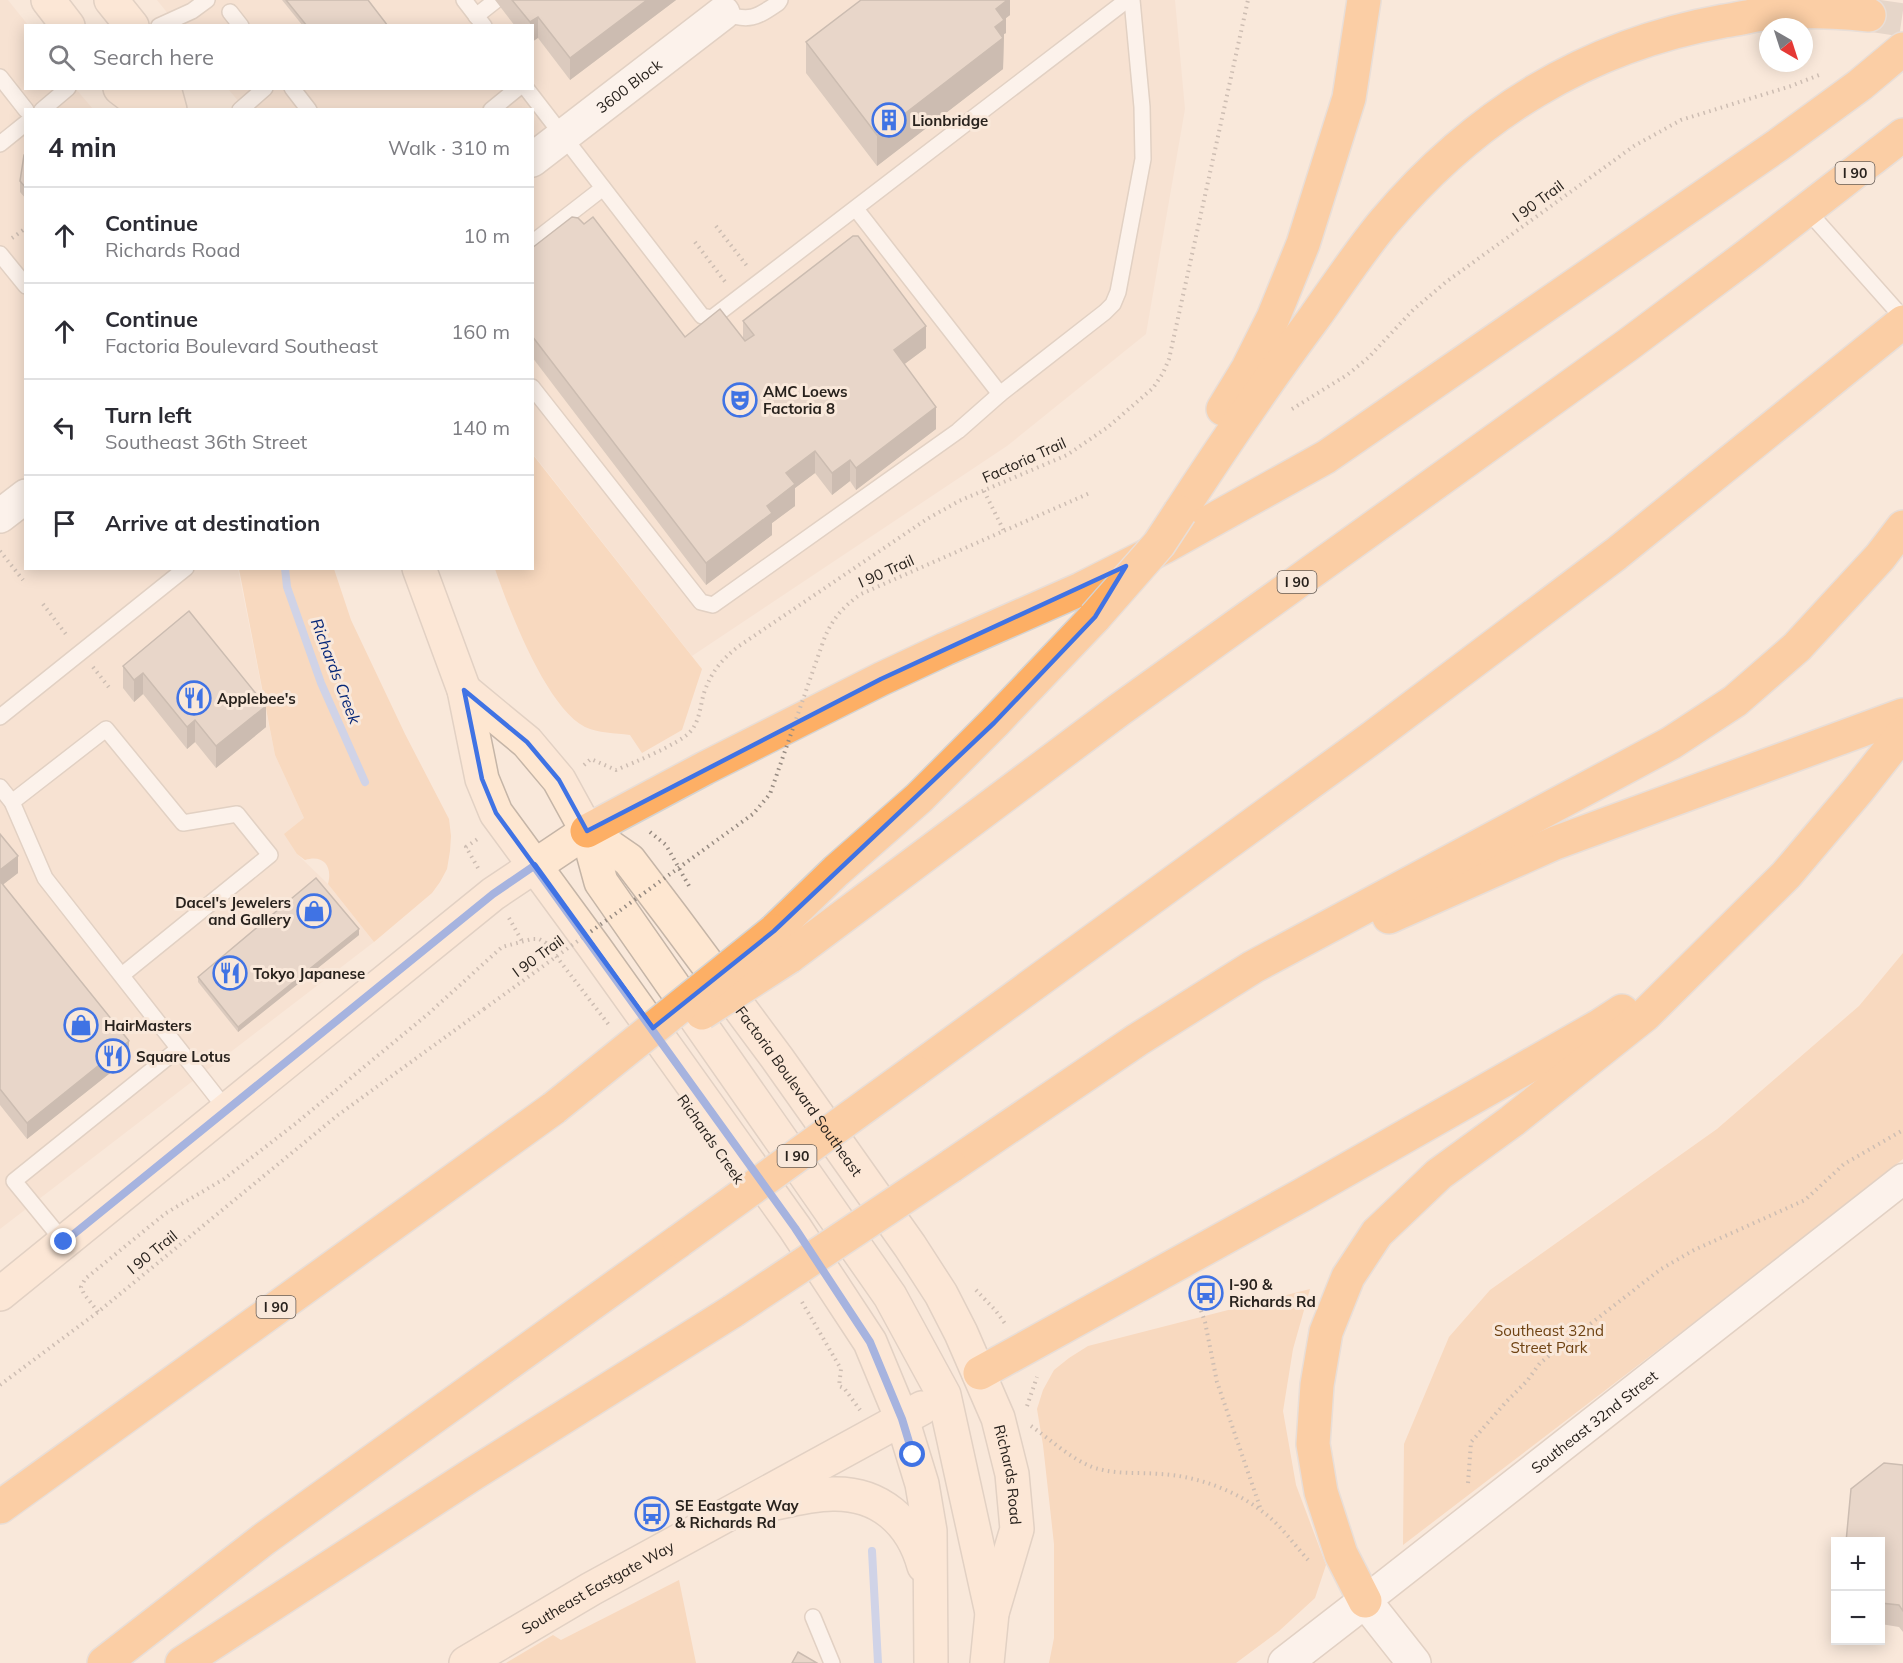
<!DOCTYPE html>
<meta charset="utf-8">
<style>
body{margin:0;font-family:Mulish,sans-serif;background:#f7f7f7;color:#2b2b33}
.controls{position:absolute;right:18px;bottom:18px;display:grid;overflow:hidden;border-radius:0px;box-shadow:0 3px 15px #0003}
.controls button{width:54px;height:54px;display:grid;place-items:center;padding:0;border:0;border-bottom:2px solid #e1e1e2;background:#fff;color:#2b2b33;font:30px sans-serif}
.compass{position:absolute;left:1759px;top:18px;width:54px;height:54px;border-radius:50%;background:#fff;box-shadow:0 3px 15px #0003;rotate:141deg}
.stop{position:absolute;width:18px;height:18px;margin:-14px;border:4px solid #4073e4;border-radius:50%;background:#fff}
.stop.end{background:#4073e4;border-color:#fff;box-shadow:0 2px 6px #0008}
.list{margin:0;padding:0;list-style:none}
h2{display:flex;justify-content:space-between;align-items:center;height:78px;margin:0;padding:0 24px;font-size:26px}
h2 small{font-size:20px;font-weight:400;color:#7c7c81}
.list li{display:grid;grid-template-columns:39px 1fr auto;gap:18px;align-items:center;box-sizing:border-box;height:96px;padding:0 24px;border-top:2px solid #e1e1e2}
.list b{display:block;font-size:22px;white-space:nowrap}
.list p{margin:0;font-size:20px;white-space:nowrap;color:#7c7c81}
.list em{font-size:20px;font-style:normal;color:#7c7c81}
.icon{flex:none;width:33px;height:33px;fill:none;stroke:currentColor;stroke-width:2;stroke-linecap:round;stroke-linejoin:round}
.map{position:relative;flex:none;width:1903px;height:1663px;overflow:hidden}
.search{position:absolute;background:#fff;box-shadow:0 3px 15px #0003;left:24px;top:24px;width:510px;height:66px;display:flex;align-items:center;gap:15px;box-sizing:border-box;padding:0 21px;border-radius:0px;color:#7c7c81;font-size:22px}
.panel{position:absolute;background:#fff;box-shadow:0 3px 15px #0003;left:24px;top:108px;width:510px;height:462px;border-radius:0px}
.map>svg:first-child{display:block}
.built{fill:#f3dcc8}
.green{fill:#f6c79d}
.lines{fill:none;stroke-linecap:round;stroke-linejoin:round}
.stream{stroke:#9dbbf5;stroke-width:8}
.motorway-tunnel{stroke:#cfc0b4;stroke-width:33;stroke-dasharray:33 16;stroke-linecap:butt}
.service-casing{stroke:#c5b5a7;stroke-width:18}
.minor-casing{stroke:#c5b5a7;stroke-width:33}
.tertiary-casing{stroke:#c5b5a7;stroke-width:36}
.secondary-casing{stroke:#c5b5a7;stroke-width:36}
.motorway-casing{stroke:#d4d3d2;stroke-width:36}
.path{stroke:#978b82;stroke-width:4;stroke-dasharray:1.5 4.5;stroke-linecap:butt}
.service{stroke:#fff;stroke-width:15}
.minor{stroke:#fff;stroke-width:30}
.tertiary{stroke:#fff;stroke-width:33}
.secondary{stroke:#fee7d1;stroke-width:33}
.motorway{stroke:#fdaf65;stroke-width:33}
.motorway-bridge-casing{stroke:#d4d3d2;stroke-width:36;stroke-linecap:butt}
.path-bridge{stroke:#978b82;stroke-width:4;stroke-dasharray:1.5 4.5;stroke-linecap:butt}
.motorway-bridge{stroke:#fdaf65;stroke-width:33}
.wall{fill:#b5a79b}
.shaded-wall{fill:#94887e}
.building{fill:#d3c2b4;stroke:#94887e;stroke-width:1.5}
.route{stroke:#4073e4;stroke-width:8}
.marked{fill:none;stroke:#4073e4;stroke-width:4.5;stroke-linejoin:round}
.labels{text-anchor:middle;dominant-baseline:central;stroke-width:6;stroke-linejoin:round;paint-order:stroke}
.shield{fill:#f9e8da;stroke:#675d56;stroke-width:1.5}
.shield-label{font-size:14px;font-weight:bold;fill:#28221d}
.street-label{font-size:15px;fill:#28221d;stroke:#f9e8da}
.poi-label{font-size:15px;font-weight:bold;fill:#28221d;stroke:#f9e8da;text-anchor:start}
.park-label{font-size:15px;fill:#6e4212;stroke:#f9e8da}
.water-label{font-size:16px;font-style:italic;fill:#062778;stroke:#f9e8da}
</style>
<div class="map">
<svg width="1903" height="1663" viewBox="0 0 1903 1663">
<rect width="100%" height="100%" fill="#f9e8da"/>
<g class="built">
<polygon points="0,0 8,0 28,25 26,26 26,88 76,89 93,109 26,110 26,568 238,569 275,755 304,818 297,854 328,884 374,942 0,1229"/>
<polygon points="157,0 1175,0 1185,109 1146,334 1007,446 692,656 533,454 532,110 245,109 228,89 532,88 532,26 177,25"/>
</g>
<g class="green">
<path d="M 533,455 L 702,669 L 682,730 L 642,753 L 630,735 C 615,733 598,733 585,727 C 546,707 509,609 495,569 L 532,568 Z"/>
<path d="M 239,569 L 334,569 L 351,620 L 405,734 L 449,819 L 451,836 L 450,851 L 447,869 L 440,882 L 432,893 L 374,942 L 328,884 C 333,866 323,854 305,860 L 297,854 L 284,834 L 304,818 L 275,755 Z"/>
<polygon points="1903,953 1903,1159 1752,1278 1403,1545 1404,1444 1449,1337 1490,1290 1717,1129 1859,1006"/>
<polygon points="1310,1289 1293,1349 1283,1411 1296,1485 1326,1565 1315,1598 1279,1631 1236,1663 1049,1663 1054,1638 1054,1544 1043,1445 1037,1409 1043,1390 1054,1370 1069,1358 1088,1346"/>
<polygon points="679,1580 696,1663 506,1663 553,1635 561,1640"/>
</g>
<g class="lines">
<g class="stream">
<polyline points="285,568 287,587 321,683 365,782"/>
<polyline points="872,1551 878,1663"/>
</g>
<polyline class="motorway-tunnel" points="1869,15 1903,20"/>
<g class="service-casing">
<g id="service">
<polyline points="464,0 484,26"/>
<path d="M 723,11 L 723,13 C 749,22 756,18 778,3 L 780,0"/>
<polyline points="230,12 241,26"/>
<polyline points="476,16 495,1"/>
<polyline points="159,26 192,11 207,0"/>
<polyline points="0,77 26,110"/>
<polyline points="292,88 309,110"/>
<polyline points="526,88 702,316 712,318 1127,0"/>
<polyline points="42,110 68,88"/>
<polyline points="240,110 265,88"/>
<polyline points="491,110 518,88"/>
<polyline points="0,144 26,123"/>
<polyline points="856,209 1000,394 1105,312 1113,304 1118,292 1143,159 1142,107 1132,0"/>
<polyline points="1807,210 1903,318"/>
<polyline points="532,243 603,188"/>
<polyline points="0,254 26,286"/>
<polyline points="532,387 701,602 713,605 958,431 1000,394"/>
<polyline points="0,717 186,568"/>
<polyline points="0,787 12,802 45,878 226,1109"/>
<polyline points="12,802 106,729 183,823 237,814 270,855 122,975"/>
<polyline points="64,1242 14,1181 178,1049"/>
<polyline points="813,1617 832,1663"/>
</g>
</g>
<g class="minor-casing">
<g id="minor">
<path id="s1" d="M 1365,1601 L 1903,1179"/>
</g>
</g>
<g class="tertiary-casing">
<g id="tertiary">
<path id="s2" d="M 532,160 L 723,13"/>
<polyline points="0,516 26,496"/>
<polyline points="1285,1663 1365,1601 1414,1663"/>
</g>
</g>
<g class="secondary-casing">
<g id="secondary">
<polyline points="48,0 68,26"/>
<polyline points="111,0 132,26"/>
<polyline points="120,88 149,110"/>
<polyline points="164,88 170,110"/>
<polyline points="419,568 464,690 482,779 496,813 595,948 795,1228 870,1342 902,1419 922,1484 930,1531 931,1663"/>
<polyline points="464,690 527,742 559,780 587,831 601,882 890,1296 944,1395 992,1613"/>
<path id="s3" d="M 587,831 L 629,860 L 673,918 L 777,1058 L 910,1246 L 941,1294 L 961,1333 L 998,1418 L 1012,1474 L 1017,1529 L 992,1613 L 987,1663"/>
<polyline points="0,1294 493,894 587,831"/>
<path d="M 763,1506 C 786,1501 809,1494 833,1494 C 880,1493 912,1522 924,1566"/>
<path id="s4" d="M 466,1663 L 591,1589 L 922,1408"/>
</g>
</g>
<g class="motorway-casing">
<g id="motorway">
<polyline points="1223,409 1248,368 1273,318 1303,244 1349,98 1364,0"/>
<path d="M 1180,512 C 1223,446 1267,381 1314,318 C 1337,286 1359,252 1384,222 C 1475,115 1585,46 1724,21 C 1739,19 1754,15 1769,13 C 1802,10 1836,12 1869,15"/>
<polyline points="587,831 705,768 881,679 945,649 1081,589 1164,547 1326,457 1778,145 1860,85 1903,49"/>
<polyline points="1389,917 1555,843 1903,715"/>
<polyline points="774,931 836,871 919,798 994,723 1095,617 1110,592"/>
<polyline points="789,957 1119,710 1629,344 1748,255 1903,135"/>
<polyline points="914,1071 1373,737 1616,554 1903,322"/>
<polyline points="951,1166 1137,1040 1253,967 1671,743 1735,701 1797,647 1880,557 1903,527"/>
<polyline points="980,1373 1302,1195 1599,1026 1622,1011"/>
<polyline points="0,1507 554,1108"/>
<polyline points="1365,1601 1341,1554 1321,1492 1313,1444 1317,1385 1326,1332 1348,1277 1377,1233 1439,1174 1512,1121 1645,1015 1786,875 1858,790 1903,733"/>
<polyline points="104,1663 264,1539 679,1241"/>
<polyline points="182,1663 473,1474 733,1311"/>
</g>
</g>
<g class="path">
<polyline points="716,226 747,266"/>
<polyline points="12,238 26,228"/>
<polyline points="695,242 726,283"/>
<polyline points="1292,409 1347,375 1368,358 1413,310 1446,282 1634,146 1681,120 1791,86 1819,75"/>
<polyline points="984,491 1004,531"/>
<polyline points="0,551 23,580"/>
<polyline points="43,604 68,637"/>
<path d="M 822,645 C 829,623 842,607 861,594 L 1092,492"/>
<polyline points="93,667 111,690"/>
<path d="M 584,765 L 591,759 L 616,770 C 633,763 679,744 690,732 C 700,721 700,706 704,693 C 711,672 722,659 739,646 L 927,519 L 959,501 L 1067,455 L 1108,427 L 1153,388 L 1163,373 L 1169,359 L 1248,0"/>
<polyline points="650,832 666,845 689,886"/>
<polyline points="478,868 466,847 479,838"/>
<polyline points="509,918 522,941"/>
<polyline points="1193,1288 1205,1322 1217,1382 1261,1510"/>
<polyline points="976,1290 996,1311 1006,1325"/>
<polyline points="802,1302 841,1369 839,1386 844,1388 860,1410"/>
<polyline points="98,1312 84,1294 81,1287 85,1279 166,1213 224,1179 295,1124 428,1014 502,947 532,939 539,939 546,943 609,1025"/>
<polyline points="0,1385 98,1312 338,1115 484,1009"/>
<polyline points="1027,1406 1037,1377"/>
<path d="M 1031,1426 C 1051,1440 1070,1458 1092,1467 C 1116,1475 1136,1472 1161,1474 C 1196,1476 1235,1490 1263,1512 C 1281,1525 1295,1546 1310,1562"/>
<polyline points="1468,1483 1471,1442 1507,1401 1527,1381 1540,1363 1661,1269 1694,1250 1805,1200 1844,1164 1903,1130"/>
</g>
<use href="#service" class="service"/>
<use href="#minor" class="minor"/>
<use href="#tertiary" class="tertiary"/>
<use href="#secondary" class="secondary"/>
<use href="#motorway" class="motorway"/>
<g class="motorway-bridge-casing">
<g id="motorway-bridge">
<polyline points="1095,617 1159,544 1180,512"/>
<polyline points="702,1013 789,957"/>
<polyline points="554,1108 774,931"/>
<polyline points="679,1241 914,1071"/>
<polyline points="733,1311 951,1166"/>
</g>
</g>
<polyline class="path-bridge" points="484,1009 753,814 770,794 822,645"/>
<use href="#motorway-bridge" class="motorway-bridge"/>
</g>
<g class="wall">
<polygon points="282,0 368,0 388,26 303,26"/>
<polygon points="495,0 676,0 570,80 538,38 532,26 515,26"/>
<polygon points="1010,0 1010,15 1006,18 1006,33 1004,34 1003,69 877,166 806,73 806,42"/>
<polygon points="26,154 26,199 20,192 20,181"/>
<polygon points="532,248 685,337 743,338 743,321 926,348 904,364 936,429 856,490 850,481 832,495 815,473 795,488 795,506 772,523 772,535 706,585 532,357"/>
<polygon points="189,611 266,727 216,768 195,742 187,749 143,694 134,702 123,688 123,666"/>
<polygon points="0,834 18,873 3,884 129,1058 27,1139 0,1105"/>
<polygon points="359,935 238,1032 198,982 198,977"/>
<polygon points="1903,1465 1903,1632 1899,1627 1881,1624 1881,1542"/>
</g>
<g class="shaded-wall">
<polygon points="647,0 676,0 570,80 570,58"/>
<polygon points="999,0 1010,0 1010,15 1006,18 1006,33 1004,34 1003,69 877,166 877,135 996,9"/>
<polygon points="538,17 538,38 532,42 532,26 530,26 530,22"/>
<polygon points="926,326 926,348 894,372 894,350"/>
<polygon points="936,407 936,429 856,490 856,468"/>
<polygon points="815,451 815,473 795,488 795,506 772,523 772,535 706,585 706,563 767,506 786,473"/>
<polygon points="850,460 850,481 832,495 832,473"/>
<polygon points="143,673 143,694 134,702 134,680"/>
<polygon points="266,706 266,727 216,768 216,746"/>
<polygon points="195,720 195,742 187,749 187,727"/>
<polygon points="18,856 18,873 0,887 0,870"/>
<polygon points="359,929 359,935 238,1032 238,1027"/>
<polygon points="129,1041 129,1058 27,1139 27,1123"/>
</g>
<g class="building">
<polygon points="286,0 368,0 388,26 307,26"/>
<polygon points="512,0 647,0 570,58 538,17 530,22"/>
<polygon points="861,0 1005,0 1006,1 996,9 1004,20 995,27 1003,38 877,135 806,42"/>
<polygon points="26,154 26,188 20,181 24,155"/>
<polygon points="572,217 578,218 584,224 593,217 685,337 720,309 745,341 754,335 743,321 853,236 858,236 926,326 894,350 936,407 856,468 850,460 832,473 815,451 786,473 795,484 767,506 772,513 706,563 532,336 532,248"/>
<polygon points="189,611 266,706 216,746 195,720 187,727 143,673 134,680 123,666"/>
<polygon points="0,834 18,856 0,870"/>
<polygon points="316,878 359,929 238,1027 198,977"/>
<polygon points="0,881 129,1041 27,1123 0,1089"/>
<polygon points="1884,1463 1903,1465 1903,1611 1899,1605 1881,1603 1881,1542 1846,1542 1851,1489"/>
<polygon points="798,1652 817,1663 792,1663"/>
</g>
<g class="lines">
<polyline class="route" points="64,1242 493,894 534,866 795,1228 870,1342 902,1419 913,1455"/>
</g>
<path d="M0 0H1903V1663H0ZM 1126,566 L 1095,617 L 994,723 L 774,931 L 653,1028 L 496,813 L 482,779 L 464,690 L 527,742 L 559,780 L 587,831 L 881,679 Z" fill="#f9e8da" fill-opacity=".55" fill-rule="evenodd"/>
<path class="marked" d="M 1126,566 L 1095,617 L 994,723 L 774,931 L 653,1028 L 496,813 L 482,779 L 464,690 L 527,742 L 559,780 L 587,831 L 881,679 Z"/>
<defs>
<g id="building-ring" transform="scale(1.725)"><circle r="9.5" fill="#f9e8da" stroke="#4073e4" stroke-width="1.5"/><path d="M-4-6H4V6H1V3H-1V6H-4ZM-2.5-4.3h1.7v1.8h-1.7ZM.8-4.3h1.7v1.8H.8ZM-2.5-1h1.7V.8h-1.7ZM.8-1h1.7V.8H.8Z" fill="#4073e4"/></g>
<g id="theatre-ring" transform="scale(1.725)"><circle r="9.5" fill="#f9e8da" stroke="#4073e4" stroke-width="1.5"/><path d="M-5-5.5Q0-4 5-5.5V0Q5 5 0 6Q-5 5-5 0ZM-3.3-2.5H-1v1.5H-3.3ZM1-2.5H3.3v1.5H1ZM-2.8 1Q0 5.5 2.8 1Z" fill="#4073e4"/></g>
<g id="restaurant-ring" transform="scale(1.725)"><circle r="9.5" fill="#f9e8da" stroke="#4073e4" stroke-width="1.5"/><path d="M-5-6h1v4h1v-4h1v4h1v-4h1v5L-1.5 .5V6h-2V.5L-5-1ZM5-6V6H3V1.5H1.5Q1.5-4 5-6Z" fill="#4073e4"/></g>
<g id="shop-ring" transform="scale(1.725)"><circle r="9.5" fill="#f9e8da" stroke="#4073e4" stroke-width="1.5"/><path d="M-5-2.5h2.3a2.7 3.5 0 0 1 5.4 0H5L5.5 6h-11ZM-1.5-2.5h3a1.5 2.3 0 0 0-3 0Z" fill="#4073e4"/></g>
<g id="bus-ring" transform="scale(1.725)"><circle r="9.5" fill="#f9e8da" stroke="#4073e4" stroke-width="1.5"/><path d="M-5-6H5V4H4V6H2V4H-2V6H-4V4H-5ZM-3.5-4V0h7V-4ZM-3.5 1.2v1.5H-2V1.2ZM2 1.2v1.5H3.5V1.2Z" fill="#4073e4"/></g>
</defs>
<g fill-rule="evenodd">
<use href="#building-ring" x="889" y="120"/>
<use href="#theatre-ring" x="740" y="400"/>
<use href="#restaurant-ring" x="194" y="698"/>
<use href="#shop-ring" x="314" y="911"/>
<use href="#restaurant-ring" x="230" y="973"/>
<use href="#shop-ring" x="81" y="1025"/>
<use href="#restaurant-ring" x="113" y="1056"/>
<use href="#bus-ring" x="1206" y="1293"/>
<use href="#bus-ring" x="652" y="1514"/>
</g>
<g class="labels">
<g class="shield">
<rect x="1835.5" y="162" width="39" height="22" rx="4.5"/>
<rect x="1277.5" y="571" width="39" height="22" rx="4.5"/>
<rect x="777.5" y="1145" width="39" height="22" rx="4.5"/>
<rect x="256.5" y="1296" width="39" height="22" rx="4.5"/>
</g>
<g class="shield-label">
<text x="1855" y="173">I 90</text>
<text x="1297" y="582">I 90</text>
<text x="797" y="1156">I 90</text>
<text x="276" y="1307">I 90</text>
</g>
<g class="street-label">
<text stroke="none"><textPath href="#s2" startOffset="122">3600 Block</textPath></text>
<text transform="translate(1538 201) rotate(-36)">I 90 Trail</text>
<text transform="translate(1024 460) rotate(-24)">Factoria Trail</text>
<text transform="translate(886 571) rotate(-24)">I 90 Trail</text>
<text transform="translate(538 956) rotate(-36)">I 90 Trail</text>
<text stroke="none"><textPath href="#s3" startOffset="338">Factoria Boulevard Southeast</textPath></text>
<text transform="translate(711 1139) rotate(55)">Richards Creek</text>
<text transform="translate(152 1252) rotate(-39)">I 90 Trail</text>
<text stroke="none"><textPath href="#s1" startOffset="291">Southeast 32nd Street</textPath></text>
<text stroke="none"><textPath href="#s3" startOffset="780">Richards Road</textPath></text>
<text stroke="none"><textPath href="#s4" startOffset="152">Southeast Eastgate Way</textPath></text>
</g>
<g class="poi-label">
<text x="912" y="120">Lionbridge</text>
<text x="763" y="391">AMC Loews<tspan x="763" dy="17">Factoria 8</tspan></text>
<text x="217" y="698">Applebee's</text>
<text x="291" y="902" text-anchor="end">Dacel's Jewelers<tspan x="291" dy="17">and Gallery</tspan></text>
<text x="253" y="973">Tokyo Japanese</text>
<text x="104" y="1025">HairMasters</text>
<text x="136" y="1056">Square Lotus</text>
<text x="1229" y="1284">I-90 &amp;<tspan x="1229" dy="17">Richards Rd</tspan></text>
<text x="675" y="1505">SE Eastgate Way<tspan x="675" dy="17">&amp; Richards Rd</tspan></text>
</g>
<g class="park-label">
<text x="1549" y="1330">Southeast 32nd<tspan x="1549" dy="17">Street Park</tspan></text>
</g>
<g class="water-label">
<text transform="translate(336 671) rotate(69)">Richards Creek</text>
</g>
</g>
</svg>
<div class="controls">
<button>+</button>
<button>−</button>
</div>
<svg class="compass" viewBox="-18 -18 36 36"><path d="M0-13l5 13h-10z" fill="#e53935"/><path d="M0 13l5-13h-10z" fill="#7c7c81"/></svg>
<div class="stop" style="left:913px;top:1455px"></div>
<div class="stop end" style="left:64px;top:1242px"></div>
<div class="search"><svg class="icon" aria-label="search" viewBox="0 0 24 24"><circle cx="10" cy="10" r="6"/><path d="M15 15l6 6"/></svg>Search here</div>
<section class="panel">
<h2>4 min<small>Walk · 310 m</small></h2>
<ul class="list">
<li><svg class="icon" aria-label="ahead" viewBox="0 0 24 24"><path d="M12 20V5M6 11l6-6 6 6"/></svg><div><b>Continue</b><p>Richards Road</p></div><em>10 m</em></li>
<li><svg class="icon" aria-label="ahead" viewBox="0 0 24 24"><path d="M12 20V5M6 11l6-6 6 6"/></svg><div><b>Continue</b><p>Factoria Boulevard Southeast</p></div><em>160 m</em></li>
<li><svg class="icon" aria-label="left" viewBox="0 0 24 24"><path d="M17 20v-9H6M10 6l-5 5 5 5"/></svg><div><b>Turn left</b><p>Southeast 36th Street</p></div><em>140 m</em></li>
<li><svg class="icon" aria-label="arrive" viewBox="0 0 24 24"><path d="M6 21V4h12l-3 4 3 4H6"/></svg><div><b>Arrive at destination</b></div></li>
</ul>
</section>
</div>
